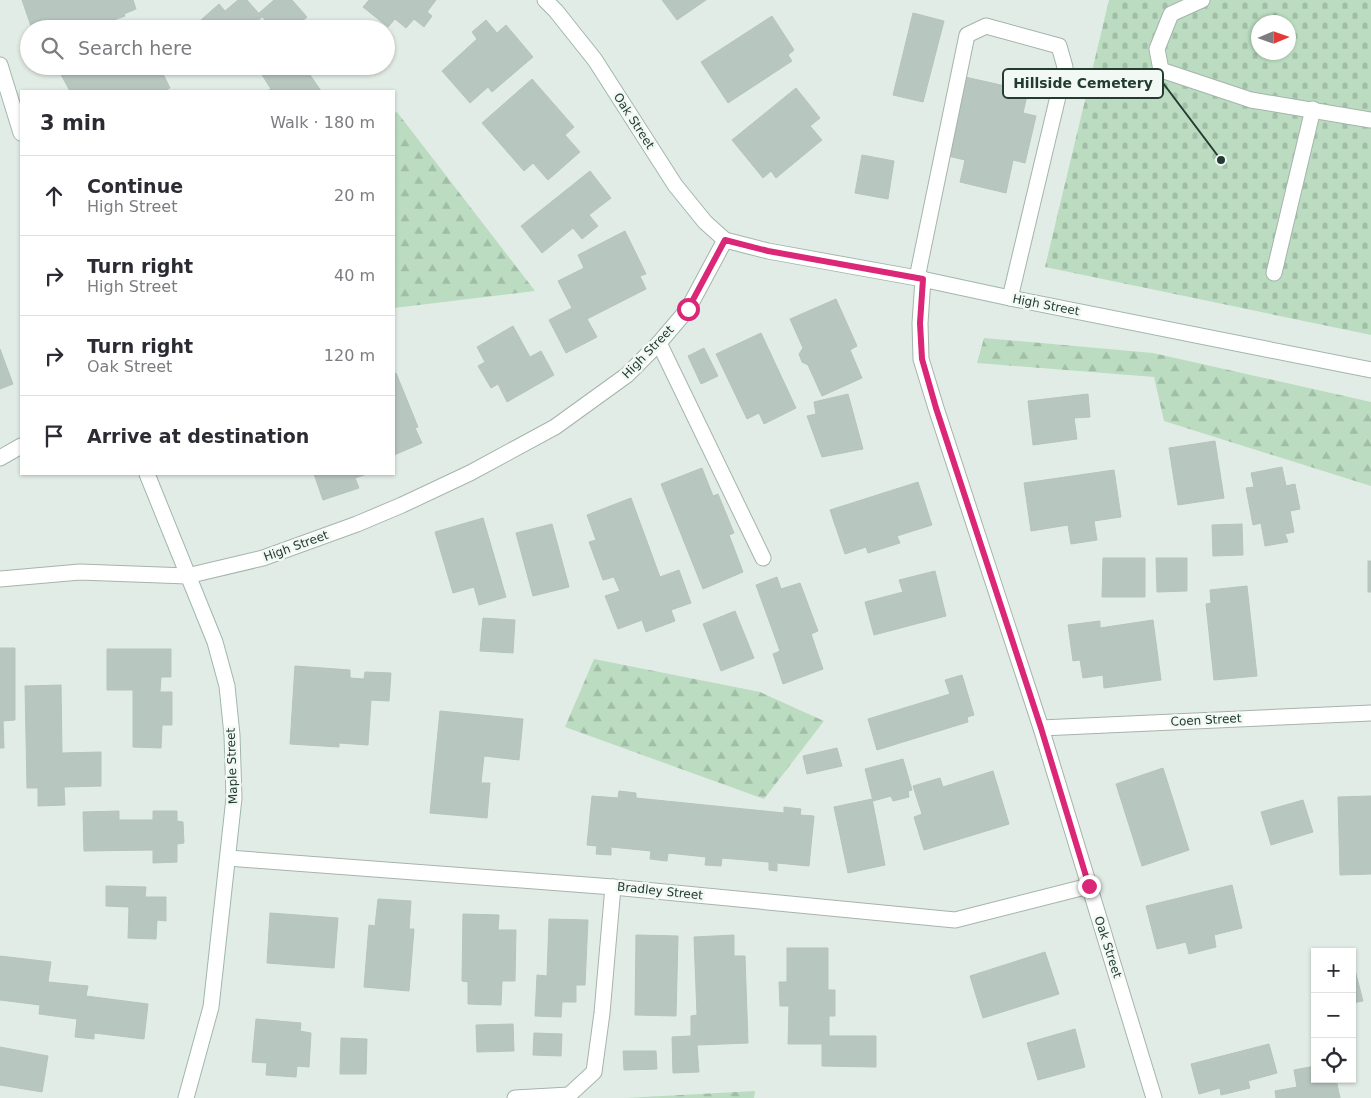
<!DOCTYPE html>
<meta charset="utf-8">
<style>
body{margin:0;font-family:"DejaVu Sans",sans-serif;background:#f2f2f3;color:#2b2b33}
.controls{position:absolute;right:15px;bottom:15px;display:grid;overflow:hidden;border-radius:0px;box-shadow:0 1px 4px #0004}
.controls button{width:45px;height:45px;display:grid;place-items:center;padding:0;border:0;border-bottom:1px solid #e1e1e2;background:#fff;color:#2b2b33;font:25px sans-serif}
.compass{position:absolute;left:1251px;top:15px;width:45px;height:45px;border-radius:50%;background:#fff;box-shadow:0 1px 4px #0004;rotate:88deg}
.stop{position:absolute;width:15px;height:15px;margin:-11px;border:4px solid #db2777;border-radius:50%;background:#fff}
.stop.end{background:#db2777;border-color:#fff;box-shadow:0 1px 5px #0008}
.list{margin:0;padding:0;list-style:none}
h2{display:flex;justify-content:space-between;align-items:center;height:65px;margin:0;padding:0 20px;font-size:21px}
h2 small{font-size:16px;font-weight:400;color:#7c7c81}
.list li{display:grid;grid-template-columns:32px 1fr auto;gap:15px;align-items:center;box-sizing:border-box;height:80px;padding:0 20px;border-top:1px solid #e1e1e2}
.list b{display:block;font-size:19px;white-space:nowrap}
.list p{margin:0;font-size:16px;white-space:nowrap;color:#7c7c81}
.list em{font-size:16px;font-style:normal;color:#7c7c81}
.icon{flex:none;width:28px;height:28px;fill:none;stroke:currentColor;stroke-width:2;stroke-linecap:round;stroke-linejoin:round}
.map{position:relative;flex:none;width:1371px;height:1098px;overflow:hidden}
.search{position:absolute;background:#fff;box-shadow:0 1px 4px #0004;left:20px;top:20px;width:375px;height:55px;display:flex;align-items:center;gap:12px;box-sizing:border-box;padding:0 18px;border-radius:28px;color:#7c7c81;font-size:19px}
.panel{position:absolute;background:#fff;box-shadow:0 1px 4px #0004;left:20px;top:90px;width:375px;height:385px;border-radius:0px}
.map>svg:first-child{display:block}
.forest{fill:url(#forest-firs)}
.cemetery{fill:url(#cemetery-stones);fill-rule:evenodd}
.building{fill:#b7c6bf;stroke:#b4c5bc}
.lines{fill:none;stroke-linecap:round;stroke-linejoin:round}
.lane-casing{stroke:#a5b4ac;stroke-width:17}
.street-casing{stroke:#a5b4ac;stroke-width:17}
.secondary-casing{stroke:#a0b7ad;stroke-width:17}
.lane{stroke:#fff;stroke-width:15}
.street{stroke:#fff;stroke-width:15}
.secondary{stroke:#fff;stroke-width:15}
.route{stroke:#db2777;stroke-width:6}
.labels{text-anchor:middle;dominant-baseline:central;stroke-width:5;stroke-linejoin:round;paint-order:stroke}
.street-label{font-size:12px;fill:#223c32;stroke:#f2f8f4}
.leader{fill:none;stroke:#223c32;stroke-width:2}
.callout-dot{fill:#223c32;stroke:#f2f8f4;stroke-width:2}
.callout{fill:#f2f8f4;stroke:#223c32;stroke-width:2}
.callout-label{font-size:14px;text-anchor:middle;font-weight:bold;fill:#223c32}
</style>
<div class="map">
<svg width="1371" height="1098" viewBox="0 0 1371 1098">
<defs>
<pattern id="forest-firs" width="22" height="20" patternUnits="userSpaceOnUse" patternTransform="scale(1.25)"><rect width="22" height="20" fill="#bbdcc0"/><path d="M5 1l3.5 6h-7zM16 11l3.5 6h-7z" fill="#a0bea5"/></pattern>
<pattern id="cemetery-stones" width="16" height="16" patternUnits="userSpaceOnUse" patternTransform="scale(1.25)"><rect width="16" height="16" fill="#bbdcc0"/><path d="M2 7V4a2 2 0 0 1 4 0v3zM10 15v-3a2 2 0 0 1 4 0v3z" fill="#a0bea5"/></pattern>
</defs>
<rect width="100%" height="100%" fill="#e2ece6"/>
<g class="forest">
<polygon points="397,112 535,291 394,308 394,113"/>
<polygon points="984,338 1153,353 1371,402 1371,486 1164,421 1154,377 977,363"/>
<polygon points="594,659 760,692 824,721 764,799 565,727"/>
<polygon points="755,1091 754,1098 625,1098"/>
</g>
<path class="cemetery" d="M 1109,0 L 1371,0 L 1371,335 L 1045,267 ZM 1258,22 L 1288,22 L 1288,52 L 1258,52 Z"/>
<g class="building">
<polygon points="22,0 133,0 136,9 124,14 125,16 89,29 32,29"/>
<polygon points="238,0 247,0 262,17 248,29 209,29 201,20 219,4 225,11"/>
<polygon points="274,0 292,0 307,17 293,29 273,29 259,13"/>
<polygon points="369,0 436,0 427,12 432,16 424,27 414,19 406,28 395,19 388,27 363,7"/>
<polygon points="662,0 706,0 677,20"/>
<polygon points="913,13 944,21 923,102 893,95"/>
<polygon points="772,16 794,50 788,55 792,61 728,103 701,62"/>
<polygon points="486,20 497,33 506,25 533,57 492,92 488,87 470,103 442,71 477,39 472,32"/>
<polygon points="67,66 155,66 156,70 160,68 170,88 164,91 70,91 59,71"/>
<polygon points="258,66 304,66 321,91 267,91 271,89 257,67"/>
<polygon points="965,77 1028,91 1023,113 1036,116 1025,163 1013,160 1006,193 960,182 965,160 948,156"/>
<polygon points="532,79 574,127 565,135 580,152 548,180 533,163 524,171 482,123"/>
<polygon points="796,88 820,118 810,126 822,140 776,178 771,171 763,178 732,140"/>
<polygon points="862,155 894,161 888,199 855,193"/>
<polygon points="590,171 611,198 589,215 598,226 582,239 573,228 542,253 521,226"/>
<polygon points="625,231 646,274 640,276 646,289 587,319 597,337 566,353 549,320 572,308 558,281 584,268 578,255"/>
<polygon points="836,299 857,346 850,350 862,378 822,396 808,365 802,362 799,354 803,348 790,319"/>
<polygon points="513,326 530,357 541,351 554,375 507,402 498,384 491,388 478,366 485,362 477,347"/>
<polygon points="761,333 796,408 764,424 759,413 747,419 716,354"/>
<polygon points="704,348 718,376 701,384 688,356"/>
<polygon points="0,349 13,384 0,389"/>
<polygon points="396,373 418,427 415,428 422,443 394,455 394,374"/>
<polygon points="848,394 863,449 822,457 807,416 816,414 814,402"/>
<polygon points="1088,394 1090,417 1074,418 1077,439 1033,445 1028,401"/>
<polygon points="1215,441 1224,498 1178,505 1169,448"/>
<polygon points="1282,467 1286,486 1295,484 1300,509 1290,511 1294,532 1285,534 1288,542 1265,546 1261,523 1253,525 1246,488 1254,487 1251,473"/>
<polygon points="702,468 713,496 718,494 734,533 729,535 743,572 703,589 661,484"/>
<polygon points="1114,470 1121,517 1094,521 1097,540 1071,544 1068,525 1031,531 1024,483"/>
<polygon points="314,474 367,474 355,478 359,488 323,500"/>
<polygon points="918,482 932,525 897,536 900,543 868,553 866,547 845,554 830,510"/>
<polygon points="631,498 660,577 679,570 691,603 671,610 675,621 646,632 642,620 618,629 605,596 620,591 614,577 603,580 589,542 596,540 587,515"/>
<polygon points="483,518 506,597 479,605 474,587 453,593 435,532"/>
<polygon points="552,524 569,587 533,596 516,533"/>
<polygon points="1242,524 1243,555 1213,556 1212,525"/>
<polygon points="1103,558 1145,558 1145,597 1102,597"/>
<polygon points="1156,558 1187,558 1187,591 1157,592"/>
<rect x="1368" y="561" width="3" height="31"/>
<polygon points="935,571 946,616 874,635 865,602 903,592 899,580"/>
<polygon points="777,577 781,589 800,583 818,631 811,634 823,669 783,684 773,654 780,651 756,585"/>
<polygon points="1247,586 1257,676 1214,680 1206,604 1211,603 1210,590"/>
<polygon points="735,611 754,658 721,671 703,624"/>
<polygon points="483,618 515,620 513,653 480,651"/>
<polygon points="1153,620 1161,680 1104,688 1103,675 1083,678 1080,660 1073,661 1068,625 1100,621 1100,628"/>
<polygon points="0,648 15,648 15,720 3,721 4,748 0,748"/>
<polygon points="107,649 171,649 171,677 161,677 160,692 172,692 172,725 162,725 161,748 133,747 133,690 107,690"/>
<polygon points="295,666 350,670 350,678 364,679 365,672 391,673 389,701 371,700 368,745 339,743 339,747 290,744"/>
<polygon points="962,675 974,715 967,717 968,722 877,750 868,719 950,694 945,680"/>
<polygon points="61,685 62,753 101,752 101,786 64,787 65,805 38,806 38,788 27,788 25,686"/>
<polygon points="440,711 523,719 519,760 484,756 481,783 490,783 487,818 430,813"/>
<polygon points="837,748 842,766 807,774 803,756"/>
<polygon points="903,759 912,790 908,791 909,797 893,801 891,796 873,801 865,769"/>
<polygon points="1163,768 1189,850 1142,866 1116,784"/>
<polygon points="993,771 1009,824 924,850 914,817 922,814 913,786 940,778 943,787"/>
<polygon points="619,791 636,793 636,798 784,813 784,807 801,809 800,815 814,816 809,866 777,863 777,871 769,870 769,862 722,858 721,866 705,865 706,857 668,853 667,861 650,859 651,851 611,847 611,855 596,854 597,846 587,845 592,796 618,798"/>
<polygon points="1371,796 1371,874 1340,875 1338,797"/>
<polygon points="872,799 885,865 848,873 834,807"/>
<polygon points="1303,800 1313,832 1271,845 1261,812"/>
<polygon points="119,811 119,820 153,820 153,811 177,811 177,821 183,822 184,843 177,844 177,862 153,863 153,850 84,851 83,812"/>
<polygon points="1232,885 1242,928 1214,935 1216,947 1189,954 1186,942 1157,949 1146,906"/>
<polygon points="106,886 146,887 145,897 166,897 166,921 157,920 156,939 128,938 129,907 106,906"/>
<polygon points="378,899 411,901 409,929 414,929 409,991 364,987 369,925 375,926"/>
<polygon points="270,913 338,918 334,968 267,963"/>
<polygon points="463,914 499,915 498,930 516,930 515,981 502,981 501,1005 468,1004 468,982 462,981"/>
<polygon points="549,919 588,920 585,985 576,985 576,1002 562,1002 561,1017 535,1016 537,975 547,976"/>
<polygon points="636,935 678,936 676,1016 635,1015"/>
<polygon points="734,935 734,956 745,956 748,1043 697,1045 699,1072 673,1073 672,1037 691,1036 691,1016 697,1015 694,937"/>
<polygon points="787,948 828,948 828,990 835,990 835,1016 829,1016 829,1036 876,1036 876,1067 822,1066 822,1044 788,1044 789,1006 780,1006 779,982 787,982"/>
<polygon points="1045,952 1059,994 983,1018 970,976"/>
<polygon points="0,956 51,962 48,982 88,986 86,996 148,1004 144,1039 94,1033 94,1039 75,1037 77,1019 39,1014 40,1005 0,1000"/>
<polygon points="1352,959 1363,1001 1352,1003"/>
<polygon points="256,1019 301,1023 300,1031 311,1033 309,1067 297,1066 296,1077 266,1075 267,1063 252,1062"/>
<polygon points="513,1024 514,1051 477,1052 476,1025"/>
<polygon points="1075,1029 1085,1067 1038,1080 1027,1043"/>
<polygon points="534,1033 562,1034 561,1056 533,1055"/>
<polygon points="341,1038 367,1039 366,1074 340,1074"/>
<polygon points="1269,1044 1277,1073 1248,1081 1250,1088 1221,1095 1220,1088 1199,1094 1191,1064"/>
<polygon points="0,1047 48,1056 42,1092 0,1085"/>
<polygon points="623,1051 656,1051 657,1069 624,1070"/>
<polygon points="1315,1066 1315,1079 1319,1079 1320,1082 1336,1079 1340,1098 1276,1098 1275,1091 1297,1087 1294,1070"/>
</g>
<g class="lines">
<g class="lane-casing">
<g id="lane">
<polyline points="1202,0 1171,14 1157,49 1161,70 1251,100 1371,120"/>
<polyline points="1274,273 1313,109"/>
<polyline points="917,278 967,35 986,26 1059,46 1065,67 1010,298"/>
<polyline points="659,343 763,558"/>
<polyline points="515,1098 569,1095 594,1072 602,1013 613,887"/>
</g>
</g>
<g class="street-casing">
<g id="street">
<polyline points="923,279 920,323 921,359 936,408 1041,728 1154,1098"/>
<polyline points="0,458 21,446"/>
<polyline points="0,579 80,572 187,576 263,558 357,524 402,505 470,473 555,427 627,375 659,343 688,309 725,240"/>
<polyline points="1041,728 1371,713"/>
<polyline points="228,858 613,887 955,920 1089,886"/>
</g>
</g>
<g class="secondary-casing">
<g id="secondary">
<polyline points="545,0 556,11 595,60 675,185 705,222 725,240 768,251 917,278 1010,298 1371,370"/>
<polyline points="0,65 21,133"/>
<polyline points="147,474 215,642 227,686 232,735 234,798 211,1007 186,1098"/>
</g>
</g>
<use href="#lane" class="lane"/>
<use href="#street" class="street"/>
<use href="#secondary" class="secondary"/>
</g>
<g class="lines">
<polyline class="route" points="688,309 725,240 768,251 923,279 920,323 922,359 936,408 1041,728 1089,886"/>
</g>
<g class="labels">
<g class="street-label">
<text transform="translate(634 121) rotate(57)">Oak Street</text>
<text transform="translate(1046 305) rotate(11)">High Street</text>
<text transform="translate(648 352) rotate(-46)">High Street</text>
<text transform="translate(296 546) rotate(-20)">High Street</text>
<text transform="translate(1206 720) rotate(-3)">Coen Street</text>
<text transform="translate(232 766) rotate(-92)">Maple Street</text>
<text transform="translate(660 891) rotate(6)">Bradley Street</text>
<text transform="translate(1108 947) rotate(72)">Oak Street</text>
</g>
</g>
<path class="leader" d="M1221 160L1163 83"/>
<circle class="callout-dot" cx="1221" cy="160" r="5"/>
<rect class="callout" x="1003" y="69" width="160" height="29" rx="5"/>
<g class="callout-label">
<text x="1083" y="88">Hillside Cemetery</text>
</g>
</svg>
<div class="controls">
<button>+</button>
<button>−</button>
<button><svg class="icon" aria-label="locate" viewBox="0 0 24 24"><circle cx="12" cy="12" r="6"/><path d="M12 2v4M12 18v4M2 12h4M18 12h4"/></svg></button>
</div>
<svg class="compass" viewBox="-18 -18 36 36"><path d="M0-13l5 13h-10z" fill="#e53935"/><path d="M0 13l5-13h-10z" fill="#7c7c81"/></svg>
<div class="stop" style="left:688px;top:309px"></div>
<div class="stop end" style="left:1089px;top:886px"></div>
<div class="search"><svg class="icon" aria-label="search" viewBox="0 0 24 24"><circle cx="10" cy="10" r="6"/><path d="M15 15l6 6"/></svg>Search here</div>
<section class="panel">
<h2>3 min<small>Walk · 180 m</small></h2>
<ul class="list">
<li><svg class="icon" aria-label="ahead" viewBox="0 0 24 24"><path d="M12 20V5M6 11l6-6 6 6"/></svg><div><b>Continue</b><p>High Street</p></div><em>20 m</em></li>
<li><svg class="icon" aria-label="right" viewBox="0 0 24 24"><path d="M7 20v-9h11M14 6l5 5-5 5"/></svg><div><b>Turn right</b><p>High Street</p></div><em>40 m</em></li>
<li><svg class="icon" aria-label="right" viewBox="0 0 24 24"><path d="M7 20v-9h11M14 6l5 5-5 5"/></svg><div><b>Turn right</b><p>Oak Street</p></div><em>120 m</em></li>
<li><svg class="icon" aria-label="arrive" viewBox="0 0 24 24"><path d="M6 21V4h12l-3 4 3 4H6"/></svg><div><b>Arrive at destination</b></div></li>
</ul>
</section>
</div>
